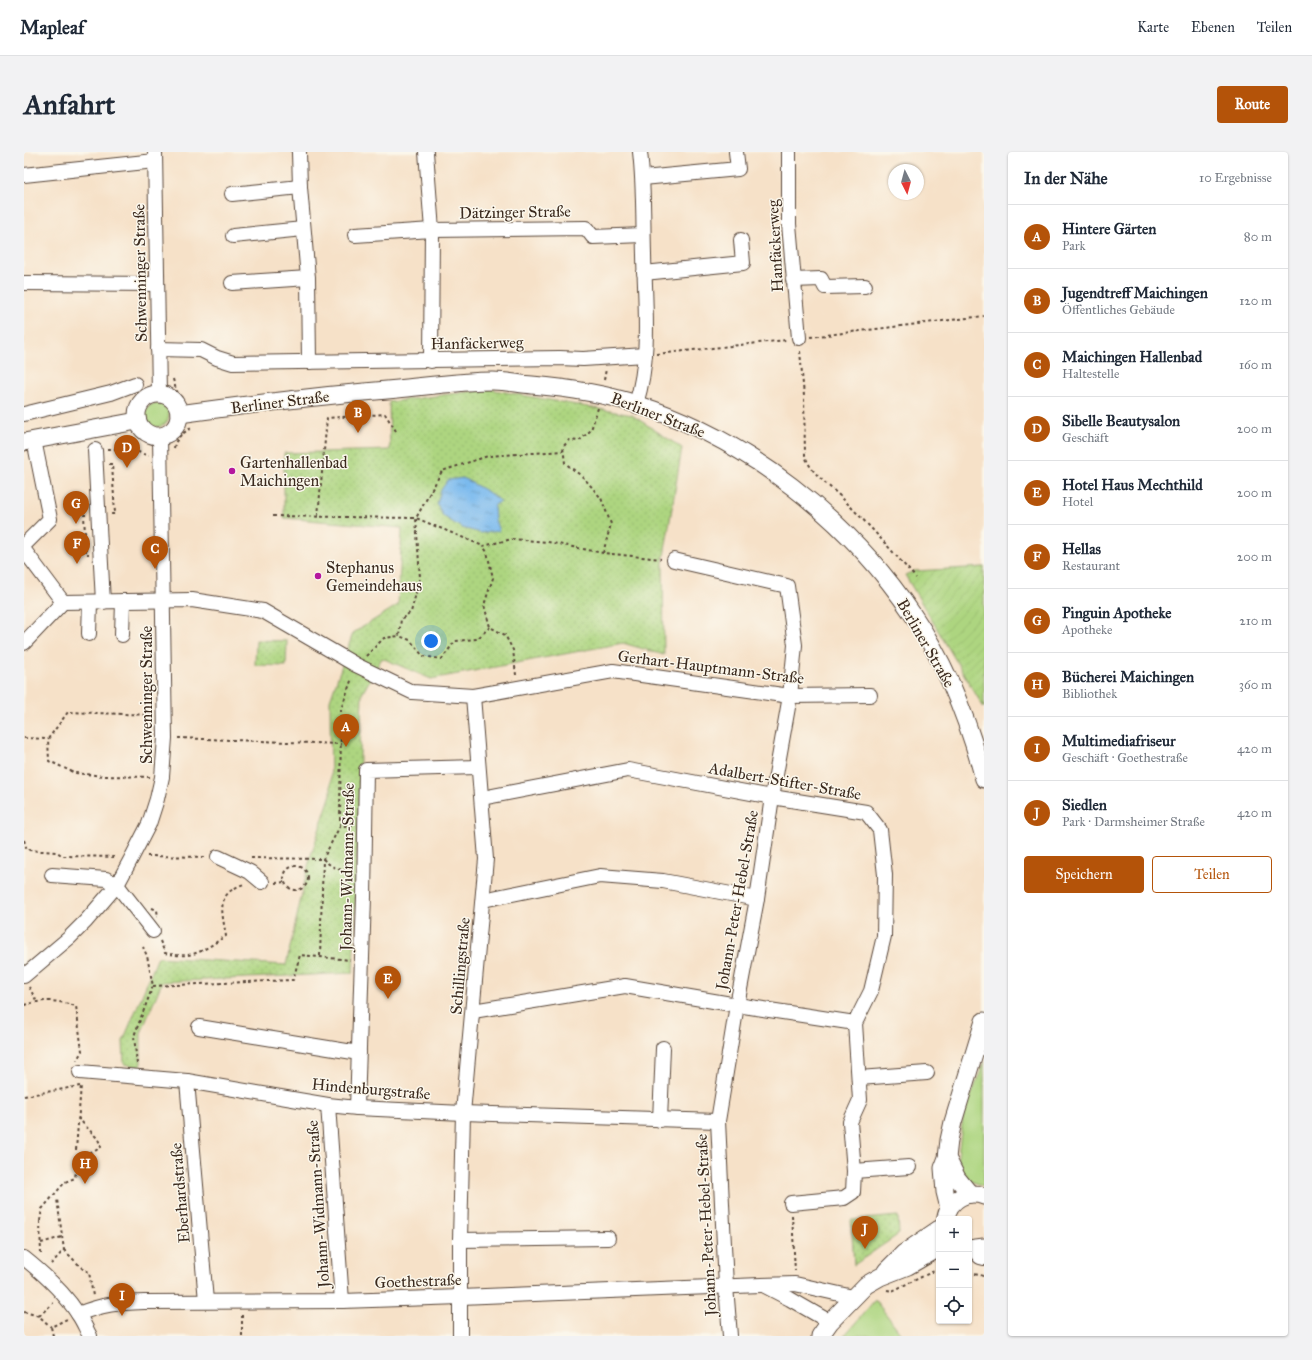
<!DOCTYPE html>
<html lang="de">
<meta charset="utf-8">
<style>
body{margin:0;font-family:"IM FELL Great Primer",serif;background:#f2f2f3;color:#1f2937}
.controls{position:absolute;right:12px;bottom:12px;display:grid;overflow:hidden;border-radius:4px;box-shadow:0 1px 3px #0004}
.controls button{width:36px;height:36px;display:grid;place-items:center;padding:0;border:0;border-bottom:1px solid #e0e1e3;background:#fff;color:#1f2937;font:20px sans-serif}
.compass{position:absolute;left:864px;top:12px;width:36px;height:36px;border-radius:50%;background:#fff;box-shadow:0 1px 3px #0004;rotate:174deg}
.you{position:absolute;left:407px;top:489px;width:14px;height:14px;margin:-10px;border:3px solid #fff;border-radius:50%;background:#1a73e8;box-shadow:0 0 0 6px #1a73e833}
.badge{display:grid;place-items:center;width:26px;height:26px;border-radius:50%;background:#b45309;color:#fff;font-size:13px;font-weight:700}
.pin{position:absolute;translate:-50% -33px;filter:drop-shadow(0 1px 2px #0008)}
.pin::after{content:'';position:absolute;top:21px;width:14px;height:12px;background:inherit;clip-path:polygon(0 0,100% 0,50% 100%)}
.list{margin:0;padding:0;list-style:none}
h2{display:flex;justify-content:space-between;align-items:center;height:52px;margin:0;padding:0 16px;font-size:17px}
h2 small{font-size:13px;font-weight:400;color:#747a83}
.list li{display:grid;grid-template-columns:26px 1fr auto;gap:12px;align-items:center;box-sizing:border-box;height:64px;padding:0 16px;border-top:1px solid #e0e1e3}
.list b{display:block;font-size:15px;white-space:nowrap}
.list p{margin:0;font-size:13px;white-space:nowrap;color:#747a83}
.list em{font-size:13px;font-style:normal;color:#747a83}
.actions{display:flex;gap:8px;padding:12px 16px}
.actions a{flex:1;padding:9px 0;border:1px solid #b45309;border-radius:4px;text-align:center;font-size:14px;color:#b45309}
.actions .main{background:#b45309;color:#fff}
.icon{flex:none;width:22px;height:22px;fill:none;stroke:currentColor;stroke-width:2;stroke-linecap:round;stroke-linejoin:round}
.map{position:relative;flex:none;width:960px;height:1184px;overflow:hidden;border-radius:4px}
header{display:flex;align-items:center;gap:24px;box-sizing:border-box;height:56px;padding:0 20px;background:#fff;border-bottom:1px solid #e0e1e3}
header strong{font-size:19px}
nav{display:flex;gap:22px;margin-inline-start:auto;font-size:14px}
.intro{display:flex;align-items:center;justify-content:space-between;box-sizing:border-box;height:96px;padding:0 24px}
h1{margin:0;font-size:28px}
.button{padding:10px 18px;border-radius:4px;background:#b45309;color:#fff;font-size:14px;font-weight:700}
main{display:flex;gap:24px;padding:0 24px}
aside{flex:1;background:#fff;border-radius:4px;box-shadow:0 1px 3px #0004}
.map>svg:first-child{display:block}
.grass{fill:#add580;stroke:#74804f}
.park{fill:url(#park-dots);stroke:#74804f}
.garden{fill:url(#garden-furrows);stroke:#74804f}
.water{fill:url(#water-ripples);stroke:#5a7286}
.lines{fill:none;stroke-linecap:round;stroke-linejoin:round}
.minor-casing{stroke:#574538;stroke-width:16}
.major-casing{stroke:#574538;stroke-width:19}
.path{stroke:#574538;stroke-width:2;stroke-dasharray:3 3;stroke-linecap:butt}
.minor{stroke:#fff;stroke-width:14}
.major{stroke:#fff;stroke-width:17}
.path-bridge{stroke:#574538;stroke-width:2;stroke-dasharray:3 3;stroke-linecap:butt}
.poi-dot{fill:#b5179e;stroke:#fbf7ec;stroke-width:1.5}
.labels{text-anchor:middle;dominant-baseline:central;stroke-width:3;stroke-linejoin:round;paint-order:stroke}
.street-label{font-size:16px;fill:#3b2a1e;stroke:#fbf7ec}
.poi-label{font-size:16px;fill:#3b2a1e;stroke:#fbf7ec;text-anchor:start}
</style>
<header>
<strong>Mapleaf</strong>
<nav><a>Karte</a><a>Ebenen</a><a>Teilen</a></nav>
</header>
<div class="intro"><h1>Anfahrt</h1><a class="button">Route</a></div>
<main>
<div class="map">
<svg width="960" height="1184" viewBox="0 0 960 1184">
<defs>
<pattern id="park-dots" width="8" height="8" patternUnits="userSpaceOnUse"><rect width="8" height="8" fill="#add580"/><path d="M2 2h.1M6 6h.1" fill="none" stroke="#96b76e" stroke-width="1.8" stroke-linecap="round"/></pattern>
<pattern id="garden-furrows" width="10" height="10" patternUnits="userSpaceOnUse"><rect width="10" height="10" fill="#add580"/><path d="M-1 1l2-2M0 10L10 0M9 11l2-2" fill="none" stroke="#96b76e"/></pattern>
<pattern id="water-ripples" width="26" height="14" patternUnits="userSpaceOnUse"><rect width="26" height="14" fill="#7abaee"/><path d="M2 4q2-2 4 0t4 0M15 11q2-2 4 0t4 0" fill="none" stroke="#6597c0"/></pattern>
</defs>
<rect width="100%" height="100%" fill="#fbf7ec"/>
<filter id="ink" filterUnits="userSpaceOnUse"><feTurbulence type="fractalNoise" baseFrequency=".025" numOctaves="2"/><feDisplacementMap in="SourceGraphic" scale="8" xChannelSelector="R" yChannelSelector="G"/><feConvolveMatrix kernelMatrix="1 2 1 2 8 2 1 2 1" color-interpolation-filters="sRGB"/></filter>
<filter id="wash" filterUnits="userSpaceOnUse"><feTurbulence type="fractalNoise" baseFrequency=".012" numOctaves="4" result="noise"/><feDisplacementMap in="SourceGraphic" scale="16" xChannelSelector="R" yChannelSelector="G"/><feGaussianBlur stdDeviation="0.9" result="paint"/><feColorMatrix in="noise" values="0 0 0 0 0 0 0 0 0 0 0 0 0 0 0 0 0 1.4 0 .05"/><feComposite in="paint" operator="in"/></filter>
<g filter="url(#wash)">
<rect width="100%" height="100%" fill="#f6e1c8"/>
<g class="grass">
<circle cx="133" cy="263" r="12"/>
<polygon points="960,910 960,1034 946,1029 933,1011 939,965"/>
<polygon points="851,1148 879,1184 820,1184"/>
</g>
<g class="park">
<polygon points="465,237 608,263 658,296 639,410 640,503 599,491 407,527 358,506 338,542 329,821 138,830 117,881 117,915 100,912 99,889 134,805 262,813 286,706 307,642 306,548 329,481 374,453 378,376 260,366 260,301 366,298 365,250"/>
<polygon points="232,488 263,489 262,514 231,513"/>
<polygon points="874,1064 875,1082 830,1113 827,1068"/>
</g>
<polygon class="garden" points="960,415 960,556 881,423 890,419"/>
<polygon class="water" points="439,326 464,340 476,349 470,354 471,368 475,379 457,381 438,376 419,364 413,352 417,338 424,328"/>
</g>
<g filter="url(#ink)">
<g class="lines">
<g class="minor-casing">
<g id="minor">
<polyline points="131,0 135,242"/>
<polyline points="275,0 276,35 284,126 285,210"/>
<polyline points="402,0 408,78 407,209"/>
<polyline points="765,0 765,72 775,186"/>
<polyline points="0,23 131,9"/>
<polyline points="619,26 714,17 712,0"/>
<polyline points="208,42 276,35"/>
<polyline points="331,83 408,78 562,76 569,85 619,83"/>
<polyline points="209,84 279,77"/>
<polyline points="620,121 719,111 717,88"/>
<polyline points="769,128 797,127 801,135 841,134"/>
<polyline points="0,131 133,132"/>
<polyline points="208,131 284,126"/>
<polyline points="134,197 177,198 193,206 209,211 536,206 559,207 621,203"/>
<path d="M 612,252 C 627,204 621,153 620,103 C 619,69 620,34 616,0"/>
<polyline points="0,262 87,241 111,232"/>
<polyline points="71,298 79,450"/>
<polyline points="0,393 26,367 10,288"/>
<polyline points="0,398 39,450 168,448 239,459 332,513 388,540 449,544 589,519 766,544 846,543"/>
<polyline points="650,408 763,434 771,493 766,544 748,645 733,747 713,853 694,969 702,1134 706,1184"/>
<polyline points="65,482 66,450"/>
<polyline points="98,483 99,449"/>
<polyline points="0,491 39,450"/>
<polyline points="194,705 226,720 238,730"/>
<polyline points="28,723 82,727 93,733 129,779"/>
<polyline points="459,748 576,724 639,729 733,747"/>
<polyline points="0,824 45,786 62,769 93,733 108,705 125,672 133,647 138,625 141,586 136,285"/>
<polyline points="449,859 601,834 713,853 831,871 847,839 860,784 861,723 856,678 842,660 748,645 604,618 458,646"/>
<polyline points="175,875 335,901"/>
<polyline points="56,920 163,929 304,953 333,956 439,961 694,969"/>
<polyline points="835,926 903,921"/>
<polyline points="163,929 182,1149"/>
<polyline points="304,953 318,1149"/>
<polyline points="333,956 340,745 342,618 454,615"/>
<polyline points="636,968 639,896"/>
<polyline points="830,1019 885,1015"/>
<polyline points="767,1051 820,1046 829,1040 830,1019 826,970 836,948 831,871"/>
<polyline points="436,1088 584,1086"/>
<polyline points="949,1097 956,1105 960,1106"/>
<path d="M 0,1106 C 20,1122 40,1140 54,1162 C 59,1169 62,1177 66,1184"/>
<polyline points="741,1134 766,1147 806,1170"/>
<path d="M 54,1162 C 79,1152 94,1151 120,1150 L 318,1149 L 437,1145 L 737,1133 L 771,1132 L 829,1145"/>
<polyline points="436,1184 436,1088 439,961 462,707 449,544"/>
</g>
</g>
<g class="major-casing">
<g id="major">
<circle cx="134" cy="263" r="21"/>
<path d="M 155,262 C 228,252 301,243 374,237 C 404,234 439,229 469,229 C 482,229 495,232 508,233 C 543,236 578,241 612,252 C 722,286 825,367 889,463 C 922,511 945,571 960,627"/>
<polyline points="0,290 113,269"/>
<polyline points="923,1006 933,1026 946,1042"/>
<polyline points="925,1056 921,1040 919,1016 923,1006 925,988 929,970 960,869"/>
<path d="M 922,1065 C 926,1047 943,1038 960,1044"/>
<polyline points="945,1097 960,1095"/>
<polyline points="862,1119 880,1101 915,1077"/>
<polyline points="796,1184 806,1170 842,1133 856,1125 884,1114 915,1096"/>
</g>
</g>
<g class="path">
<polyline points="786,185 960,164"/>
<path d="M 776,199 L 780,244 L 781,303 C 786,322 808,335 821,349 C 846,374 869,400 892,426"/>
<polyline points="633,202 762,188"/>
<path d="M 149,227 C 151,235 153,243 160,247"/>
<polyline points="580,228 582,217"/>
<polyline points="331,254 331,263"/>
<polyline points="574,256 567,278 555,289 545,288 539,295 541,311 560,326 577,346 587,372 579,401 637,407"/>
<polyline points="100,286 107,297"/>
<path d="M 150,296 C 152,285 159,281 169,275"/>
<polyline points="84,297 107,297 122,303 125,303"/>
<polyline points="85,312 88,312 91,362 87,362"/>
<polyline points="62,363 60,363 62,402 65,402"/>
<polyline points="249,364 392,366 459,394"/>
<polyline points="294,364 303,266 361,262 372,279"/>
<polyline points="466,475 453,487 431,489 418,507 399,504 386,488 375,484 377,467 387,460 396,426 392,366 418,319 464,304 539,299"/>
<polyline points="342,504 360,486 375,484"/>
<polyline points="492,523 489,498 481,483 466,475 460,453 469,426 463,400 459,394 488,387 524,390 579,401"/>
<polyline points="0,586 24,587"/>
<polyline points="154,586 317,592"/>
<polyline points="126,625 80,624 51,621 25,609 24,587 44,560 128,563"/>
<polyline points="316,674 317,557 328,526"/>
<polyline points="0,688 3,698 33,700 39,704 93,705"/>
<polyline points="123,704 182,705"/>
<path d="M 227,706 L 299,707 C 307,715 316,719 328,719"/>
<circle cx="272" cy="726" r="12"/>
<polyline points="251,731 261,730"/>
<polyline points="128,756 133,758 134,765"/>
<path d="M 136,789 L 141,801 C 170,808 179,798 202,784 C 198,759 191,742 220,732"/>
<polyline points="296,804 299,707 316,674 329,674"/>
<polyline points="129,834 269,828 276,803 326,808"/>
<polyline points="5,835 13,850"/>
<path d="M 0,853 C 22,847 30,848 52,854 L 58,899 L 53,908"/>
<polyline points="113,912 110,884 129,834 123,804 119,795"/>
<polyline points="0,944 56,934"/>
<polyline points="52,998 57,933"/>
<polyline points="53,1010 56,1002 71,999 77,995 74,987 54,966"/>
<polyline points="768,1063 771,1119"/>
<polyline points="16,1069 17,1103"/>
<polyline points="17,1091 38,1085"/>
<polyline points="40,1098 59,1117 65,1120 69,1144"/>
<polyline points="27,1112 40,1098 33,1047"/>
<polyline points="945,1121 960,1124"/>
<polyline points="863,1138 868,1139 908,1120 915,1118"/>
<polyline points="0,1160 15,1164 27,1175"/>
<polyline points="218,1163 218,1184"/>
<polyline points="15,1164 29,1151"/>
<polyline points="29,1184 27,1175 43,1167"/>
</g>
<use href="#minor" class="minor"/>
<use href="#major" class="major"/>
<polyline class="path-bridge" points="16,1069 18,1057 41,1030 51,1026 53,1010"/>
</g>
</g>
<g class="poi-dot">
<circle cx="208" cy="319" r="4"/>
<circle cx="294" cy="424" r="4"/>
</g>
<g class="labels">
<g class="street-label">
<text transform="translate(491 60) rotate(-1)">Dätzinger Straße</text>
<text transform="translate(751 94) rotate(-93)">Hanfäckerweg</text>
<text transform="translate(116 121) rotate(-91)">Schwenninger Straße</text>
<text transform="translate(453 191) rotate(-1)">Hanfäckerweg</text>
<text transform="translate(256 250) rotate(-7)">Berliner Straße</text>
<text transform="translate(634 263) rotate(21)">Berliner Straße</text>
<text transform="translate(902 491) rotate(60)">Berliner Straße</text>
<text transform="translate(687 515) rotate(7)">Gerhart-Hauptmann-Straße</text>
<text transform="translate(122 543) rotate(-90)">Schwenninger Straße</text>
<text transform="translate(761 629) rotate(10)">Adalbert-Stifter-Straße</text>
<text transform="translate(323 715) rotate(-89)">Johann-Widmann-Straße</text>
<text transform="translate(713 748) rotate(-80)">Johann-Peter-Hebel-Straße</text>
<text transform="translate(436 814) rotate(-85)">Schillingstraße</text>
<text transform="translate(347 937) rotate(5)">Hindenburgstraße</text>
<text transform="translate(156 1041) rotate(-95)">Eberhardstraße</text>
<text transform="translate(294 1052) rotate(-94)">Johann-Widmann-Straße</text>
<text transform="translate(682 1073) rotate(-93)">Johann-Peter-Hebel-Straße</text>
<text transform="translate(394 1129) rotate(-2)">Goethestraße</text>
</g>
<g class="poi-label">
<text x="216" y="310">Gartenhallenbad<tspan x="216" dy="18">Maichingen</tspan></text>
<text x="302" y="415">Stephanus<tspan x="302" dy="18">Gemeindehaus</tspan></text>
</g>
</g>
</svg>
<div class="controls">
<button>+</button>
<button>−</button>
<button><svg class="icon" aria-label="locate" viewBox="0 0 24 24"><circle cx="12" cy="12" r="6"/><path d="M12 2v4M12 18v4M2 12h4M18 12h4"/></svg></button>
</div>
<svg class="compass" viewBox="-18 -18 36 36"><path d="M0-13l5 13h-10z" fill="#e53935"/><path d="M0 13l5-13h-10z" fill="#747a83"/></svg>
<div class="you"></div>
<div class="pin badge" style="left:322px;top:595px">A</div>
<div class="pin badge" style="left:334px;top:281px">B</div>
<div class="pin badge" style="left:131px;top:417px">C</div>
<div class="pin badge" style="left:103px;top:316px">D</div>
<div class="pin badge" style="left:364px;top:847px">E</div>
<div class="pin badge" style="left:53px;top:412px">F</div>
<div class="pin badge" style="left:52px;top:372px">G</div>
<div class="pin badge" style="left:61px;top:1032px">H</div>
<div class="pin badge" style="left:98px;top:1164px">I</div>
<div class="pin badge" style="left:841px;top:1097px">J</div>
</div>
<aside>
<h2>In der Nähe<small>10 Ergebnisse</small></h2>
<ul class="list">
<li><span class="badge">A</span><div><b>Hintere Gärten</b><p>Park</p></div><em>80 m</em></li>
<li><span class="badge">B</span><div><b>Jugendtreff Maichingen</b><p>Öffentliches Gebäude</p></div><em>120 m</em></li>
<li><span class="badge">C</span><div><b>Maichingen Hallenbad</b><p>Haltestelle</p></div><em>160 m</em></li>
<li><span class="badge">D</span><div><b>Sibelle Beautysalon</b><p>Geschäft</p></div><em>200 m</em></li>
<li><span class="badge">E</span><div><b>Hotel Haus Mechthild</b><p>Hotel</p></div><em>200 m</em></li>
<li><span class="badge">F</span><div><b>Hellas</b><p>Restaurant</p></div><em>200 m</em></li>
<li><span class="badge">G</span><div><b>Pinguin Apotheke</b><p>Apotheke</p></div><em>210 m</em></li>
<li><span class="badge">H</span><div><b>Bücherei Maichingen</b><p>Bibliothek</p></div><em>360 m</em></li>
<li><span class="badge">I</span><div><b>Multimediafriseur</b><p>Geschäft · Goethestraße</p></div><em>420 m</em></li>
<li><span class="badge">J</span><div><b>Siedlen</b><p>Park · Darmsheimer Straße</p></div><em>420 m</em></li>
</ul>
<div class="actions"><a class="main">Speichern</a><a>Teilen</a></div>
</aside>
</main>
